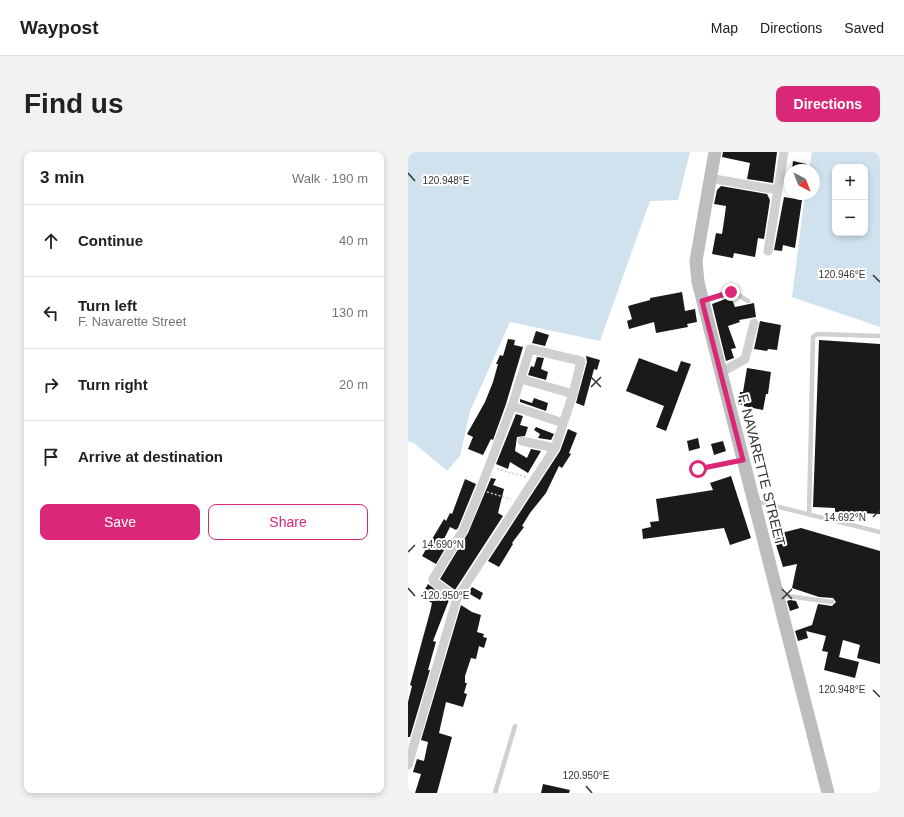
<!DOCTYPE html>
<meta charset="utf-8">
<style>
body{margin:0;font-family:Helvetica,sans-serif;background:#f2f2f2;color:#202124}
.controls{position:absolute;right:12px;top:12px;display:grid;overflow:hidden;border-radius:8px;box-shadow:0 2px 6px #0003}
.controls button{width:36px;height:36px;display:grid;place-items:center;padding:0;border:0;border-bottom:1px solid #e0e0e0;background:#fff;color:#202124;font:20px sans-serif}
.compass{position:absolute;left:376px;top:12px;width:36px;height:36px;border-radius:50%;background:#fff;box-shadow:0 2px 6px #0003;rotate:138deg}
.stop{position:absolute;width:12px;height:12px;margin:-9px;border:3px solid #db2777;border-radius:50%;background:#fff}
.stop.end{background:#db2777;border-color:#fff;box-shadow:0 1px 4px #0008}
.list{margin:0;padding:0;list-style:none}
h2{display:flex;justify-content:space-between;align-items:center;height:52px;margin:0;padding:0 16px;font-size:17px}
h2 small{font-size:13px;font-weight:400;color:#757577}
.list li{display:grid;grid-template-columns:26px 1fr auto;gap:12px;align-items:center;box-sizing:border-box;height:72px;padding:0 16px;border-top:1px solid #e0e0e0}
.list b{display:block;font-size:15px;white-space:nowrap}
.list p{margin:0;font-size:13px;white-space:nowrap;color:#757577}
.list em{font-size:13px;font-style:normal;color:#757577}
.actions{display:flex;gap:8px;padding:12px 16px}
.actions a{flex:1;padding:9px 0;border:1px solid #db2777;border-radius:8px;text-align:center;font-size:14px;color:#db2777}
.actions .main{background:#db2777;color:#fff}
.icon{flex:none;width:22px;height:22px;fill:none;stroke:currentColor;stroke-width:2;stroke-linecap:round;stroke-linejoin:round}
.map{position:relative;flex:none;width:472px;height:641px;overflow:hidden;border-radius:8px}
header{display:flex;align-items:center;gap:24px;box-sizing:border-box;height:56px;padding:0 20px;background:#fff;border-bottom:1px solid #e0e0e0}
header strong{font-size:19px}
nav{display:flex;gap:22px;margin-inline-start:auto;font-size:14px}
.intro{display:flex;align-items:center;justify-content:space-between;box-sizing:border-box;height:96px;padding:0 24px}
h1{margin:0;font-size:28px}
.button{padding:10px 18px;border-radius:8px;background:#db2777;color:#fff;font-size:14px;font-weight:700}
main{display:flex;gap:24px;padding:0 24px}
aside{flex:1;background:#fff;border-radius:8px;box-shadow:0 2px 6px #0003}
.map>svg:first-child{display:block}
.water{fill:#cfe2ee;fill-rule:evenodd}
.building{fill:#1a1a1a}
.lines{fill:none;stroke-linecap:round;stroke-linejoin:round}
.path{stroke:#cdcdcd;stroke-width:1.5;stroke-dasharray:2 2;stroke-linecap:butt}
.service{stroke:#d0d0d0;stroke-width:4.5}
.minor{stroke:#d0d0d0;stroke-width:9}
.secondary{stroke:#bdbdbd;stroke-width:13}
.route{stroke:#db2777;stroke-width:5}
.ticks{fill:none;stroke:#333;stroke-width:1.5}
.labels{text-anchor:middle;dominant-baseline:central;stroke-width:4;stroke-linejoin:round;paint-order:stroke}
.street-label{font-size:14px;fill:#333;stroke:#fff}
.ticks-label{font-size:10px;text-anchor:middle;fill:#333;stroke:#fff;stroke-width:4;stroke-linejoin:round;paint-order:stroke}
</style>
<header>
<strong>Waypost</strong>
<nav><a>Map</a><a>Directions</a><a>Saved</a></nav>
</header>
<div class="intro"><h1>Find us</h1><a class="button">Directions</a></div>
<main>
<aside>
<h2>3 min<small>Walk · 190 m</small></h2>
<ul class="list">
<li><svg class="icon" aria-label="ahead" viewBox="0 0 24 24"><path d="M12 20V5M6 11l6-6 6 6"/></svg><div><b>Continue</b></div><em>40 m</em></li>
<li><svg class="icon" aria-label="left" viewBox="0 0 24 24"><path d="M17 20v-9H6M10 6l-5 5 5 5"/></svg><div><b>Turn left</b><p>F. Navarette Street</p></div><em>130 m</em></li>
<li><svg class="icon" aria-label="right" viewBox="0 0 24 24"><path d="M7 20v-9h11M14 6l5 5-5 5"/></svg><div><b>Turn right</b></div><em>20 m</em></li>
<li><svg class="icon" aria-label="arrive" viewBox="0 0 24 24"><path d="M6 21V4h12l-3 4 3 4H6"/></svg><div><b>Arrive at destination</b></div></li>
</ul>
<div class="actions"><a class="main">Save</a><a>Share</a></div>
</aside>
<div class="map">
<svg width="472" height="641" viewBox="0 0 472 641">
<rect width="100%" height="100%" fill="#fff"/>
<g class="water">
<polygon points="0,0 282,0 270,48 242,49 192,189 102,170 62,259 52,304 39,319 6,291 0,289"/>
<path d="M 404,0 L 472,0 L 472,175 L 384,145 L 397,42 L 406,42 L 406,18 L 401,18 ZM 427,15 L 457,15 L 457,81 L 427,81 Z"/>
</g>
<g class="building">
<polygon points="315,0 369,0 365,31 339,27 342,11 314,5"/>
<polygon points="385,9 398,12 397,18 384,18"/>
<polygon points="313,34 359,42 362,48 356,87 350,86 347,105 326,101 325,106 304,102 308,81 314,82 316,69 318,54 306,52 309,38"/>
<polygon points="376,45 394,48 387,96 375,93 374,99 366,98"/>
<polygon points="274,140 277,159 287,157 289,170 279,172 280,175 248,181 246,170 221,177 219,169 224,167 220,154 242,148 242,146"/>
<polygon points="323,145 327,155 346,151 348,165 331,168 332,170 320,174 328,196 323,197 326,206 318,209 304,152"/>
<polygon points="352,169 373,173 369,198 360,197 359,199 346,197"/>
<polygon points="128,179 141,183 137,194 124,191"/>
<polygon points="100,187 107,188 106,193 115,195 98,252 85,288 83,287 75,303 60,297 65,285 59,282 77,250 85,230 90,212 88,212 92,203 95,204"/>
<polygon points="411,188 472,192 472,362 427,360 427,356 405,355"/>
<polygon points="178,204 192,208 189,218 186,217 176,254 168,251 179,210"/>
<polygon points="129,205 136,206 133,217 140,220 138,228 120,223 123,214 126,215"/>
<polygon points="231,206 269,220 273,209 283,212 258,279 248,275 256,254 218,239"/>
<polygon points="339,216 363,220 360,242 358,242 355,258 330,253 332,240 335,240"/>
<polygon points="126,246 140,251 138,259 112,250 112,247 124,251"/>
<polygon points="108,262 115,264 112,273 120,275 117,284 109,285 107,299 119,306 123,297 133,299 120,321 102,310 100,317 88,312"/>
<polygon points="128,275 146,282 143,288 130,286 132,282 126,278"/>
<polygon points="160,277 169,281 161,301 163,302 154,316 151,314 138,341 122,361 114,374 116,375 104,391 105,392 91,415 80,409 152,299"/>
<polygon points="290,286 292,296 281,299 279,289"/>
<polygon points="315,289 318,299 306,303 303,292"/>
<polygon points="323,324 343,386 322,393 316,376 235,387 234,377 243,375 242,370 251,369 248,347 305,338 302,331"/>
<polygon points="83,326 88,327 85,333 96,337 90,361 95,364 47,438 32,427 60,381"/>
<polygon points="57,327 68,332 50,376 48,378 42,375 36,387 41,390 28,412 14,404 36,367 38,369 42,361 44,362"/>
<polygon points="393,376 472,399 472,512 449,506 452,493 435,488 431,505 451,510 447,526 416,518 420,500 414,499 418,484 398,479 400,486 390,489 387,479 404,473 410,452 424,454 428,450 425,446 411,445 384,436 389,412 375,415 365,383"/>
<polygon points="20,432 41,448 25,489 28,490 20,518 22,518 2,585 0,585 0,550 4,534 2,533 22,460 24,451 13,444"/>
<polygon points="64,435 75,441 72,448 60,441"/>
<polygon points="382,448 388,449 391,456 382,459 379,449"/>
<polygon points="53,453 64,460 73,463 69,480 76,482 75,485 79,486 76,496 71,494 68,507 63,506 57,524 57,531 59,531 56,541 59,542 55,555 38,550 31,581 44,585 29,641 7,641 13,622 5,620 9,607 16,609 20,590 13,588"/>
<polygon points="135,632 162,638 161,641 133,641"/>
</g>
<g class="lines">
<g class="path">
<polyline points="89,317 118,325"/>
<polyline points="79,340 103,347"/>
</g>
<g class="service">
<polyline points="296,149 325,140 340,149"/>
<polyline points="290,317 333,308"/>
<polyline points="347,349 472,380"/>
<polyline points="401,362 405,185 409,182 472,184"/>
<polyline points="372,443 424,450"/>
<polyline points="87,641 107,574"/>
</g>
<g class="minor">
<polyline points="301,26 369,38"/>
<polyline points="360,99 376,0"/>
<polyline points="312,221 337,207 346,171"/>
<polyline points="113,227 165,242"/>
<polyline points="104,254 155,271"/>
<polyline points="114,289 147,296"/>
<polyline points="0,613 49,446 147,296 165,242 173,209 122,197 104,254 72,338 55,379 25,427 26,430 49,446"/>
</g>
<polyline class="secondary" points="307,0 288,109 290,130 420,641"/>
</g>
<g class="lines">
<polyline class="route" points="290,317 335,308 294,149 323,140"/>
</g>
<path class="ticks" d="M 0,21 L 7,29M 465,123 L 472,130M 183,225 L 193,235M 183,235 L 193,225M 465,365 L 472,358M 0,400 L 7,393M 0,436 L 7,444M 374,437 L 384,447M 374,447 L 384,437M 465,538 L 472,545M 178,634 L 184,641"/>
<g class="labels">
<g class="street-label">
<text transform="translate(354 318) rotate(76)">F. NAVARETTE STREET</text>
</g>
</g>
<g class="ticks-label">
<text x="38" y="32">120.948°E</text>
<text x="434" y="126">120.946°E</text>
<text x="437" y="369">14.692°N</text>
<text x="35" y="396">14.690°N</text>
<text x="38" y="447">120.950°E</text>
<text x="434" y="541">120.948°E</text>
<text x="178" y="627">120.950°E</text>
</g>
</svg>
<div class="controls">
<button>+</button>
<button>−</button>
</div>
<svg class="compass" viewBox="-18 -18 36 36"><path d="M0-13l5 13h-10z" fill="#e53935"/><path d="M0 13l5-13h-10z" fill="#757577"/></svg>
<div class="stop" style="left:290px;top:317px"></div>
<div class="stop end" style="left:323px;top:140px"></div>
</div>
</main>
